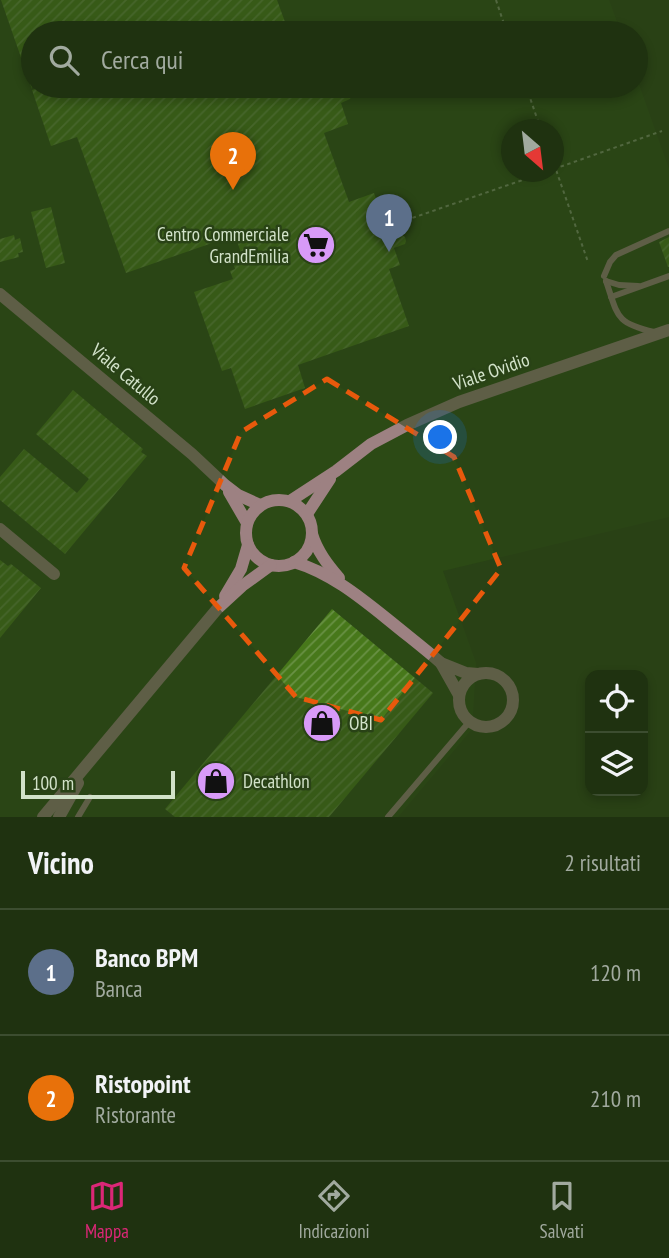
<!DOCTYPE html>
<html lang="it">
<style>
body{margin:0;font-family:"PT Sans Narrow",sans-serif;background:#2c3e1e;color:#f1f3f6}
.controls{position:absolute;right:21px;bottom:21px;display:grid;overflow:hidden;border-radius:14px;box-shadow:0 4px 10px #0003}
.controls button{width:63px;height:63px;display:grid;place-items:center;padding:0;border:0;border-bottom:2px solid #3c4d30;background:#1f3210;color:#f1f3f6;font:35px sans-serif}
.compass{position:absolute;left:501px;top:119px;width:63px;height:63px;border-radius:50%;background:#1f3210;box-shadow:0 4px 10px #0003;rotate:152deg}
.scale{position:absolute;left:21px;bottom:18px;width:154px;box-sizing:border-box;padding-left:7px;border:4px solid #d2e2c9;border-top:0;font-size:19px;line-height:24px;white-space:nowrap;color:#d2e2c9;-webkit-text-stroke:5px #294216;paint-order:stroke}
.you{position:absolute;left:441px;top:438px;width:24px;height:24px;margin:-18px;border:5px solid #fff;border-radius:50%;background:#1a73e8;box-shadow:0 0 0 10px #1a73e833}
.badge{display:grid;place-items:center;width:46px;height:46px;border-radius:50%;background:#db2777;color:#fff;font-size:23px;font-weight:700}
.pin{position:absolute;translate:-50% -58px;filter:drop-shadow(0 2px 4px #0008)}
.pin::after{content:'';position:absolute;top:37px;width:24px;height:21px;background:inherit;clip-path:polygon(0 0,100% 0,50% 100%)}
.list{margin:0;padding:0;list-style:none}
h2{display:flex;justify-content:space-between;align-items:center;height:91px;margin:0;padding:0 28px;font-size:30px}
h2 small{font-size:23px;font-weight:400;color:#a1aa9f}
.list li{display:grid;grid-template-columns:46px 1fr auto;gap:21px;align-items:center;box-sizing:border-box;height:126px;padding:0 28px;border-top:2px solid #3c4d30}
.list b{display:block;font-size:26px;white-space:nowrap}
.list p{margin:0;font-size:23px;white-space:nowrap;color:#a1aa9f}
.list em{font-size:23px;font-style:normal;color:#a1aa9f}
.icon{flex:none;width:38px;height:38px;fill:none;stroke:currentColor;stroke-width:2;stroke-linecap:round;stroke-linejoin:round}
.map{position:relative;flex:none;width:669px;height:817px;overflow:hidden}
.search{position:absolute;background:#1f3210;box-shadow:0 4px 10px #0003;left:21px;right:21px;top:21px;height:77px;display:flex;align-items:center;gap:18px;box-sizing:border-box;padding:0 24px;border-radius:38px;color:#a1aa9f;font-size:26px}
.sheet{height:343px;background:#1f3210}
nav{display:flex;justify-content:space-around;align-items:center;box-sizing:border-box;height:98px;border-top:2px solid #3c4d30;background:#1f3210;font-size:19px;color:#a1aa9f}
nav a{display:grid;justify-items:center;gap:4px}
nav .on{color:#db2777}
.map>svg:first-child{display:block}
.built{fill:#2c4a15;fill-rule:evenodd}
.building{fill:url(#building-hatch)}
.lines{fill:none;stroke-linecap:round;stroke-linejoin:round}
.path{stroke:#809472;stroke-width:2;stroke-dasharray:3.5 3.5;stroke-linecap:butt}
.lane{stroke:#9d8182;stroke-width:6}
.street{stroke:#9d8182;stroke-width:12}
.marked{fill:none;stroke:#e8590c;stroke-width:5;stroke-dasharray:14 9;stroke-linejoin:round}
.labels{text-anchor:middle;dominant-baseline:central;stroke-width:5;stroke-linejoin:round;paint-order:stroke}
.poi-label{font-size:19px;fill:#d2e2c9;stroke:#294216;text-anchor:start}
.street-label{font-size:19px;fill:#d2e2c9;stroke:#294216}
</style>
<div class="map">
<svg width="669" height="817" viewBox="0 0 669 817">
<defs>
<pattern id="building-hatch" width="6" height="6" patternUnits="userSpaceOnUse" patternTransform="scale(1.75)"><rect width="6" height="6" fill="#47781a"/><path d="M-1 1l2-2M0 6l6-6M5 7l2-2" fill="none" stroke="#699145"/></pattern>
</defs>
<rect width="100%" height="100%" fill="#294216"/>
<path class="built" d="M 0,0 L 609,0 L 621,33 L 33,33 L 33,86 L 636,86 L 636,76 L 669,169 L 669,517 L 443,571 L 476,663 L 472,729 L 398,817 L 0,817 ZM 512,130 L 554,130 L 554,172 L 512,172 Z"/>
<g class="building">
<polygon points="1,0 277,0 289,33 33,33 32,89"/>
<polygon points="44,86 356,86 350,99 341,103 348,124 324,133 349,202 374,193 390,238 401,234 405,237 406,241 405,244 394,248 400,265 389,269 409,326 298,365 305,388 245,409 231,368 222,371 194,292 233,279 230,271 235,269 231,257 241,253 235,235 126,273 77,137 51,146 32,90"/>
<polygon points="51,207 65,263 46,268 31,212"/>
<polygon points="14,235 15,240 20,238 23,252 18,253 19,257 0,262 0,239"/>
<polygon points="669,237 669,267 668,267 659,242"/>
<polygon points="73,390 143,449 141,452 147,456 65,554 0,500 0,477 24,449 77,493 89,479 36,434"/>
<polygon points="0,560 8,566 11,564 41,588 0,638"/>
<polygon points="332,609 433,693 329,817 175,817 165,809"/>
</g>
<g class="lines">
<g class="path">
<polyline points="496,0 507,33"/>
<polyline points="526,86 541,130"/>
<polyline points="554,164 588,262"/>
<polyline points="554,169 662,131"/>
<polyline points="386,227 546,172"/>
</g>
<g class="lane">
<polyline points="604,276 610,262 616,255 669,231"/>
<path d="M 606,281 C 618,316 615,323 654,332"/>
<polyline points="606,281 619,285 638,286"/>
<polyline points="611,297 669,276"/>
<polyline points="78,817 90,797"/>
<polyline points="388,817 470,721"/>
</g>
<g class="street">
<polyline points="0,294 192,454 225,485 238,495 260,505"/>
<polyline points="229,492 247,523"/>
<circle cx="279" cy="533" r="33"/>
<polyline points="290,501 336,471 371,444 407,425 459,402 669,330"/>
<polyline points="307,514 330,479"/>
<polyline points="0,529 54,574"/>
<path d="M 312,534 C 317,551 328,565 339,578"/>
<path d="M 294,562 C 331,573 361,598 391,622 C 408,636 425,649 441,663"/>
<polyline points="225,596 241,569 248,545"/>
<circle cx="486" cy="700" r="27"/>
<polyline points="459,695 441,663 466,673 478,674"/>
<polyline points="43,817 218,608 242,586 271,565"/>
<polyline points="59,817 78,783"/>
</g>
</g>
<path d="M0 0H669V817H0ZM 327,379 L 454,457 L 501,569 L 381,720 L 296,697 L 184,568 L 241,432 Z" fill="#294216" fill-opacity=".55" fill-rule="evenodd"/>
<path class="marked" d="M 327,379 L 454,457 L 501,569 L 381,720 L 296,697 L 184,568 L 241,432 Z"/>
<defs>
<g id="supermarket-disc" transform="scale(2.0125)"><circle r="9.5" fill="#d89af8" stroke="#294216"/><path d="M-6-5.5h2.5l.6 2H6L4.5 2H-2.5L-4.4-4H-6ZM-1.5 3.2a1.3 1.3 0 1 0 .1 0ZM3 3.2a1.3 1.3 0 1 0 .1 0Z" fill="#111"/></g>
<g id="shop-disc" transform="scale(2.0125)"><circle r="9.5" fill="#d89af8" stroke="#294216"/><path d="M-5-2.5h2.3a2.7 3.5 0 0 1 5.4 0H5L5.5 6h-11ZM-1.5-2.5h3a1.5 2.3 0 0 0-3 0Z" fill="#111"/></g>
</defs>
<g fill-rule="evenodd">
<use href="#supermarket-disc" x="316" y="245"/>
<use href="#shop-disc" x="322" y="723"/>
<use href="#shop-disc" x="216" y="781"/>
</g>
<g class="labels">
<g class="poi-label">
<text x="289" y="234" text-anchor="end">Centro Commerciale<tspan x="289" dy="22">GrandEmilia</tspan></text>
<text x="349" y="723">OBI</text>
<text x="243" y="781">Decathlon</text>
</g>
<g class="street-label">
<text transform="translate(491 371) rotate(-19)">Viale Ovidio</text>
<text transform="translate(126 374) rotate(40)">Viale Catullo</text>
</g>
</g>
</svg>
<div class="controls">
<button><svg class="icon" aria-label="locate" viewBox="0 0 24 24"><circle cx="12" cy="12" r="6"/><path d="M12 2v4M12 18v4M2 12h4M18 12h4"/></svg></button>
<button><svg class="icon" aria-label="layers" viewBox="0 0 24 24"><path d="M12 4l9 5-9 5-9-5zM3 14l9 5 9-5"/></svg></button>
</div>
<svg class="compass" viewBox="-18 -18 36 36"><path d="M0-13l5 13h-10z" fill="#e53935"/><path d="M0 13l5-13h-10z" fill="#a1aa9f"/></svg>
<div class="scale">100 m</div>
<div class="you"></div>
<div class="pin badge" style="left:389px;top:252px;background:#5c6f8a">1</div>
<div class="pin badge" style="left:233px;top:190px;background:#e8710a">2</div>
<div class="search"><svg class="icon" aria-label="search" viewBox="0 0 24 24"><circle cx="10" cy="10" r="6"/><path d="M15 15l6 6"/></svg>Cerca qui</div>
</div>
<section class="sheet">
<h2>Vicino<small>2 risultati</small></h2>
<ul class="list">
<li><span class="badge" style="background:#5c6f8a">1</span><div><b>Banco BPM</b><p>Banca</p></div><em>120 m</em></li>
<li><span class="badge" style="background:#e8710a">2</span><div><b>Ristopoint</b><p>Ristorante</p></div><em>210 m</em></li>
</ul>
</section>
<nav>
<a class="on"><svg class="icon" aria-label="map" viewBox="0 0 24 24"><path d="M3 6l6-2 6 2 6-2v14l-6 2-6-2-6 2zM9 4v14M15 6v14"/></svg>Mappa</a>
<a><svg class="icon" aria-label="directions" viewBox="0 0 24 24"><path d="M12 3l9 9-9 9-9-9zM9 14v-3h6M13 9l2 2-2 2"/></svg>Indicazioni</a>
<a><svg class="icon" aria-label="saved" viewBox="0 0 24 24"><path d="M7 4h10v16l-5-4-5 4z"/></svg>Salvati</a>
</nav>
